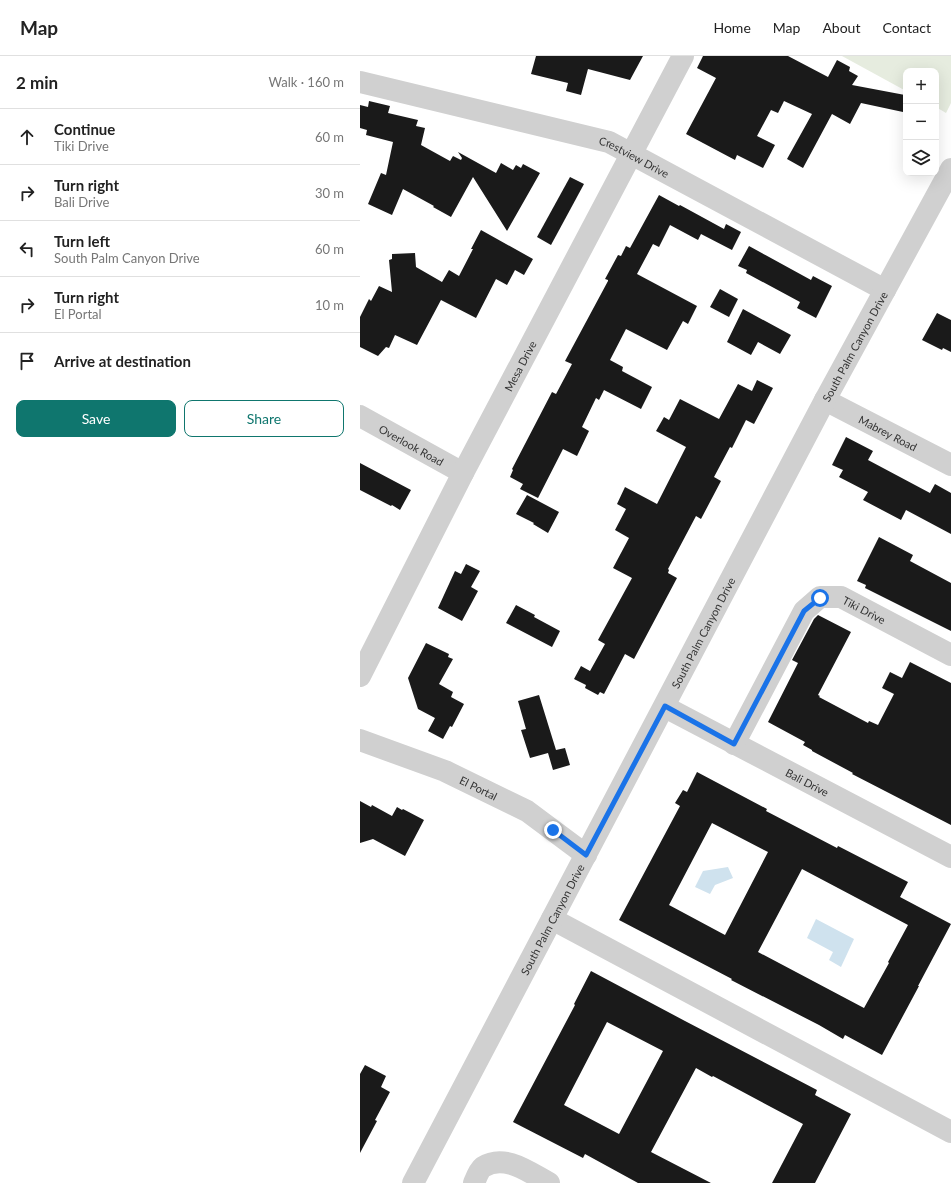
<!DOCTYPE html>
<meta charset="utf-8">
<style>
body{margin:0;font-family:Lato,sans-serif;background:#f2f2f2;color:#222}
.controls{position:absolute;right:12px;top:12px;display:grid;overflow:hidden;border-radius:8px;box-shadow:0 4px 16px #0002}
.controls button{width:36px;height:36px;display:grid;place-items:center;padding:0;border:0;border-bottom:1px solid #e0e0e0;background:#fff;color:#222;font:20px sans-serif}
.stop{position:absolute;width:12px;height:12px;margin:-9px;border:3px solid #1a73e8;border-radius:50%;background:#fff}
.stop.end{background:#1a73e8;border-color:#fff;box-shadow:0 1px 4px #0008}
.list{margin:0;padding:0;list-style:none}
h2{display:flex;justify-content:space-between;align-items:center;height:52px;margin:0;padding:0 16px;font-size:17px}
h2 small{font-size:13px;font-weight:400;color:#767676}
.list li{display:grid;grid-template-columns:26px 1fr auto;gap:12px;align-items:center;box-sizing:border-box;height:56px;padding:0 16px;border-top:1px solid #e0e0e0}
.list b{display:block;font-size:15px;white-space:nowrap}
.list p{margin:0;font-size:13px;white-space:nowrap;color:#767676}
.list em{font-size:13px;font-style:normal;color:#767676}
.actions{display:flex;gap:8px;padding:12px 16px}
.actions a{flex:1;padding:9px 0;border:1px solid #0f766e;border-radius:8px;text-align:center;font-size:14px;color:#0f766e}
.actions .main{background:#0f766e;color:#fff}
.icon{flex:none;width:22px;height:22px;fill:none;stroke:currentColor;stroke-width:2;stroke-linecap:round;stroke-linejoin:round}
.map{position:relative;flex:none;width:591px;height:1127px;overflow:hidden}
header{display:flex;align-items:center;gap:24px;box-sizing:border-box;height:56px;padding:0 20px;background:#fff;border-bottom:1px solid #e0e0e0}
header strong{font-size:19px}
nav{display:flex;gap:22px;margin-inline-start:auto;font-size:14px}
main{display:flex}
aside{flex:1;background:#fff}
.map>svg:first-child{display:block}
.green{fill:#e6ecdf}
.water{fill:#cfe2ee}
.building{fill:#1a1a1a;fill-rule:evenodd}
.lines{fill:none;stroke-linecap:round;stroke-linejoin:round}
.minor{stroke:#d0d0d0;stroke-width:22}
.route{stroke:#1a73e8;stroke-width:5}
.labels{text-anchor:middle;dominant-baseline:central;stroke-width:4;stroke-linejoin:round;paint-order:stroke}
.street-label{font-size:11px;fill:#333;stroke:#fff}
</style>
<header>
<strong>Map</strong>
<nav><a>Home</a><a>Map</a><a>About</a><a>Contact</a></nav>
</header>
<main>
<aside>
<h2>2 min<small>Walk · 160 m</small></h2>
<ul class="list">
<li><svg class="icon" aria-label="ahead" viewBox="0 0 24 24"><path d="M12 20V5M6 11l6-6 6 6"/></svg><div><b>Continue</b><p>Tiki Drive</p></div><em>60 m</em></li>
<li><svg class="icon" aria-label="right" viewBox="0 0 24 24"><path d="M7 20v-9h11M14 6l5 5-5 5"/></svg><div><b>Turn right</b><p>Bali Drive</p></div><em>30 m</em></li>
<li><svg class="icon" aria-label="left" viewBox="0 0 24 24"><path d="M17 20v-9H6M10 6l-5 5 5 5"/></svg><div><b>Turn left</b><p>South Palm Canyon Drive</p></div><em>60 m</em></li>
<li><svg class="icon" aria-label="right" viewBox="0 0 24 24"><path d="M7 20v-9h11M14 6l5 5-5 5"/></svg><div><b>Turn right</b><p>El Portal</p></div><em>10 m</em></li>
<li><svg class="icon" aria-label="arrive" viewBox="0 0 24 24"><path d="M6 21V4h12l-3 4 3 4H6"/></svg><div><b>Arrive at destination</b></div></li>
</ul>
<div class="actions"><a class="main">Save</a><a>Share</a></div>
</aside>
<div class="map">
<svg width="591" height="1127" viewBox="0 0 591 1127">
<rect width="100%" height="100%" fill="#fff"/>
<polygon class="green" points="482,0 591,0 591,47 586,57 576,51 576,15 546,15 546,35"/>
<g class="water">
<polygon points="368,811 373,822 355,829 350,838 335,831 343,815"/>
<polygon points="456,863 494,883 481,911 469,904 473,896 447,882"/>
</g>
<g class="building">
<polygon points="176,0 283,0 270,24 228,13 221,39 206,35 208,27 171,18"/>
<polygon points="343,0 428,0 468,21 477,4 490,11 489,15 498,20 492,29 545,39 543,56 501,47 490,68 472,58 443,112 427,103 452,58 424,45 418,57 411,54 397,80 415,89 403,112 377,99 375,104 326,78 356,22 337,12"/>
<polygon points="9,45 30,50 28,57 58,64 56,70 65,72 61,89 90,105 93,100 101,104 102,102 98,96 136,117 141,107 153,114 156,109 161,112 163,108 180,117 147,175 113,121 91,161 73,151 74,150 43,133 32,159 8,148 21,117 26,119 33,86 6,79 7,74 0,72 0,49 8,51"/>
<polygon points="210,121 224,128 191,189 177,181"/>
<polygon points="299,139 319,150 320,149 364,173 366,168 381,176 372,194 341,178 338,184 310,169 299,191 293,188 277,218 337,250 328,268 323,265 307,294 266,273 250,304 263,311 262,315 292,331 281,353 244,334 239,344 236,342 222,371 229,375 217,400 203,393 178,442 160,433 163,428 150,421 153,414 152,413 192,336 196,338 212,308 205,305 248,225 248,224 245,223 258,199 261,200 266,190 270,192"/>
<polygon points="121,174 173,203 164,219 155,214 147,229 136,223 116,262 81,244 57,289 35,279 29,292 26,291 18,300 0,291 0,261 9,243 11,245 19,230 32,236 29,204 32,203 32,198 55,197 56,211 82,226 89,214 99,220 113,193 111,193"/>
<polygon points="389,190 451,224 453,220 472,230 456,262 437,252 440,246 386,217 387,214 378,210"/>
<polygon points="360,233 378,243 369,261 350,251"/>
<polygon points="383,253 431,279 420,298 398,286 391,299 367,286"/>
<polygon points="577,257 591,264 591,296 583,292 582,294 562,284"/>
<polygon points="397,324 413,332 394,368 386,364 372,392 370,391 354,421 361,425 341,463 336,460 308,513 309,514 308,517 317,522 274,603 265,598 244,638 240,636 238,639 225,632 226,629 214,623 221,610 230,615 245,588 238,584 272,522 253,512 269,482 255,474 266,453 257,448 265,431 297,448 326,391 296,375 304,361 309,364 320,343 359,363 378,328 392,335"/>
<polygon points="486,381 513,395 508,404 570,437 575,428 591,437 591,478 546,454 541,464 503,444 508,436 479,421 483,414 472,409"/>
<polygon points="0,407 51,434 40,454 32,449 31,450 0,434"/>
<polygon points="167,439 199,456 188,477 173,468 174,467 156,458"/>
<polygon points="519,481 553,499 550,505 591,527 591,575 505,532 506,529 497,525"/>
<polygon points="106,508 120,515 111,531 118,535 102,565 78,552 95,515 101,518"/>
<polygon points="156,549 175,559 174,561 200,575 192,591 146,567"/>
<polygon points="458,559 491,576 458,639 460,640 459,641 508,667 509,665 518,669 534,638 522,632 530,616 542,622 550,606 591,627 591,769 492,718 493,717 452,695 452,694 443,689 445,686 408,666 438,607 432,604 454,563"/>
<polygon points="66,587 89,598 88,601 93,603 79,628 93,636 91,641 104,648 92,671 90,670 83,683 68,675 75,662 58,653 48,622"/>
<polygon points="179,639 196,694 205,692 210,709 193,714 188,697 170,702 161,674 166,673 158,645"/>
<path d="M 337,716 L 407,753 L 406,755 L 477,792 L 478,790 L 548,826 L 540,841 L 591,868 L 558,930 L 559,930 L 522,999 L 485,979 L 483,983 L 459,969 L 371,924 L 372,923 L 259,864 L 320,750 L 315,747 L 323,734 L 327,736 ZM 352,767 L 408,796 L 365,879 L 309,849 ZM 442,813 L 548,869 L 528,906 L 529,907 L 504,952 L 398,896 Z"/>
<polygon points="0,745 11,751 12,749 32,760 37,751 42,754 43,753 64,764 45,800 13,783 0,787"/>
<path d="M 231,915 L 325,965 L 457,1034 L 455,1039 L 491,1058 L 455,1127 L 412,1127 L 443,1068 L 353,1020 L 352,1021 L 336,1012 L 291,1096 L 351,1127 L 278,1127 L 225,1098 L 223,1102 L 153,1066 L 215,949 L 214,948 ZM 247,966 L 303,995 L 259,1078 L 204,1049 Z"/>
<polygon points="5,1009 26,1020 21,1031 30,1036 15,1064 17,1065 0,1097 0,1018"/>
</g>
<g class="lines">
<g class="minor">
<path id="s1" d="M 0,26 L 249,86 L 525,234"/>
<path id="s2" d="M 465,344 L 591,409"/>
<path id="s3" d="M 0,360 L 103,417"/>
<path id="s4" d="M 0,620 L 103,417 L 323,0"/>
<path id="s5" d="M 305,651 L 591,801"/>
<path id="s6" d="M 0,684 L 85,715 L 167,755 L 226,799"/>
<path id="s7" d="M 374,688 L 444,555 L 460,541 L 481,541 L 591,599"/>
<polyline points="192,863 591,1076"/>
<path id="s8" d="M 53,1127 L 465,344 L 591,113"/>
<path d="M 114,1127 C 116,1122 119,1114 123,1111 C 145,1097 170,1117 189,1127"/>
</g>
</g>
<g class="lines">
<polyline class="route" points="193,774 226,799 305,650 374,688 444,555 460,542"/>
</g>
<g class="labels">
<g class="street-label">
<text stroke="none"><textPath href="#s1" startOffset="285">Crestview Drive</textPath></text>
<text stroke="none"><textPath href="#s8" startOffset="946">South Palm Canyon Drive</textPath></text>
<text stroke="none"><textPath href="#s4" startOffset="349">Mesa Drive</textPath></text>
<text stroke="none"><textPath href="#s2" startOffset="71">Mabrey Road</textPath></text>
<text stroke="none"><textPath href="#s3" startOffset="59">Overlook Road</textPath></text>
<text stroke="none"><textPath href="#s7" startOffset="219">Tiki Drive</textPath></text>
<text stroke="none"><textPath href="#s8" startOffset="622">South Palm Canyon Drive</textPath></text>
<text stroke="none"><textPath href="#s5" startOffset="161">Bali Drive</textPath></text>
<text stroke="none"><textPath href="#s6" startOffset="128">El Portal</textPath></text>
<text stroke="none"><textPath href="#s8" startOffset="298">South Palm Canyon Drive</textPath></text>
</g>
</g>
</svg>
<div class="controls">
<button>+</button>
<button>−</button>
<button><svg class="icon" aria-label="layers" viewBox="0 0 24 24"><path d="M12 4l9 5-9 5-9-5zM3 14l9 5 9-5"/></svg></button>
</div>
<div class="stop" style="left:460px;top:542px"></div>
<div class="stop end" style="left:193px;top:774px"></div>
</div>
</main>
